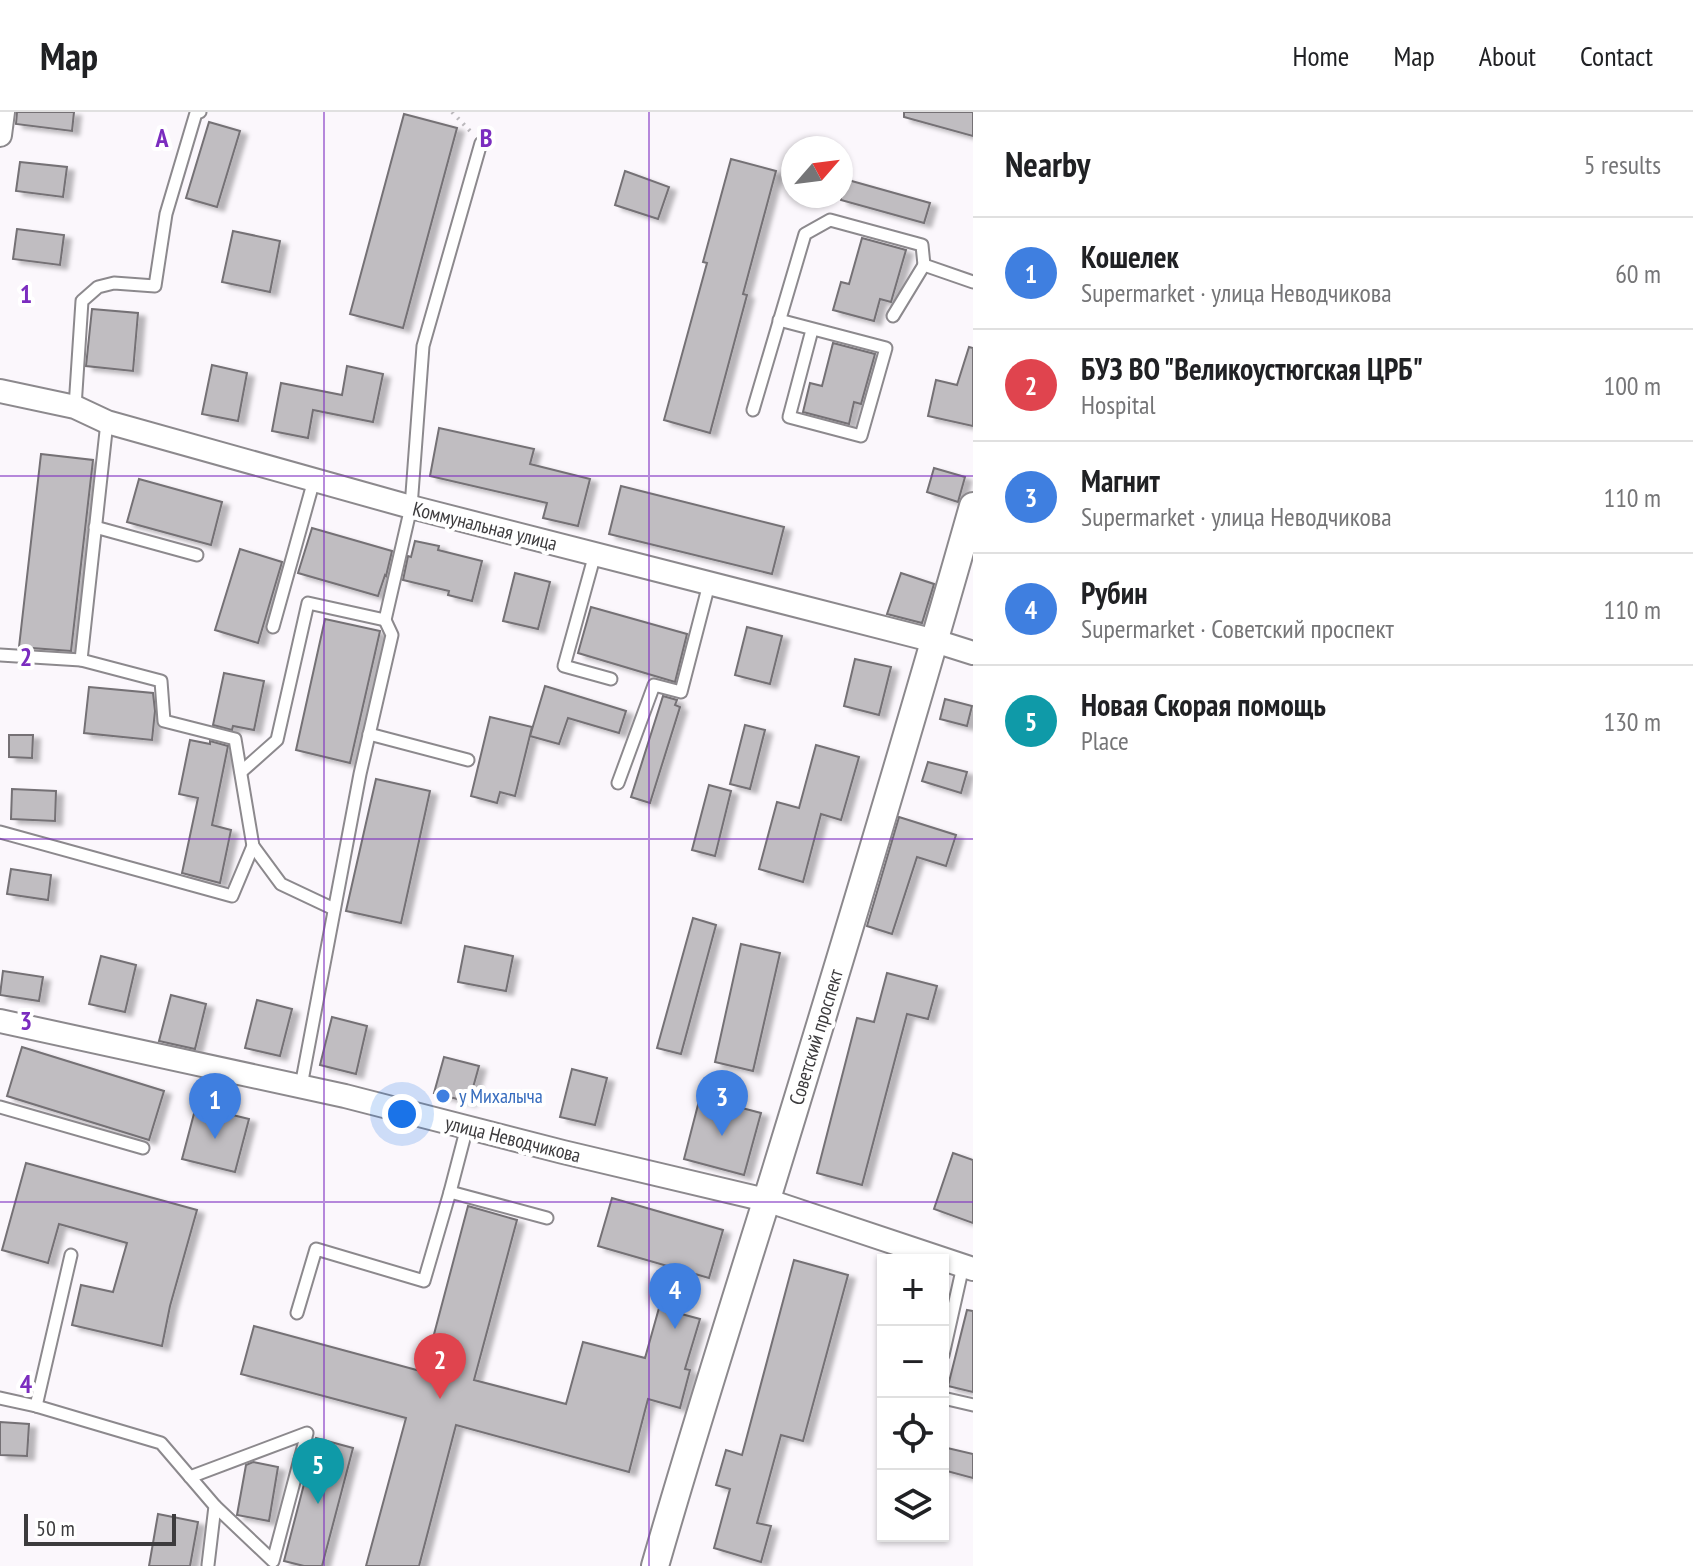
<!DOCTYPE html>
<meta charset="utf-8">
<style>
body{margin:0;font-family:"PT Sans Narrow",sans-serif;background:#f6f6f6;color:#202124}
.controls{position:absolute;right:24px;bottom:24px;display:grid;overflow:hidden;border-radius:0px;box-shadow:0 2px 6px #0004}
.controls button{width:72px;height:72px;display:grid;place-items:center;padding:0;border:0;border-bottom:2px solid #e0e0e0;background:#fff;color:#202124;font:40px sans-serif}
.compass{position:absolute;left:781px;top:24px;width:72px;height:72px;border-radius:50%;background:#fff;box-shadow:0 2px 6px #0004;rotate:62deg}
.scale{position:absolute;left:24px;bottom:20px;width:152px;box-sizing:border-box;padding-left:8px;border:4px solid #3c3b3d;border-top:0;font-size:22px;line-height:28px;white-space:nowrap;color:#3c3b3d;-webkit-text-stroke:6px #fff;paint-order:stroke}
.you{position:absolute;left:402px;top:1002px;width:28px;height:28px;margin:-20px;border:6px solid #fff;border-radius:50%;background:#1a73e8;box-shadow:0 0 0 12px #1a73e833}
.badge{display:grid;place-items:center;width:52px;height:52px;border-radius:50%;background:#db2777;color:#fff;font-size:26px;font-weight:700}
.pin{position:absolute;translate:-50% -66px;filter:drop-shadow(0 2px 4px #0008)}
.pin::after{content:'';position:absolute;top:42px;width:28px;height:24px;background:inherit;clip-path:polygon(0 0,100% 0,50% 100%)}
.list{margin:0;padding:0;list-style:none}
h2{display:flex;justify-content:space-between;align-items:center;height:104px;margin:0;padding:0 32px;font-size:34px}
h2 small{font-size:26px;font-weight:400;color:#757577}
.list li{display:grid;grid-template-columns:52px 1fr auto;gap:24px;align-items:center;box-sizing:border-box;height:112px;padding:0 32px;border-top:2px solid #e0e0e0}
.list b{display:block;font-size:30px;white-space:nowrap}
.list p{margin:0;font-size:26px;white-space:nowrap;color:#757577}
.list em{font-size:26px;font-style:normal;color:#757577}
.icon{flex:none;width:44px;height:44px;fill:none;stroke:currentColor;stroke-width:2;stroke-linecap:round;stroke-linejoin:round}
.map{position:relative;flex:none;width:973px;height:1454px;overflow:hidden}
header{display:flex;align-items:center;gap:48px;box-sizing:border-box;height:112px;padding:0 40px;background:#fff;border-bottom:2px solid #e0e0e0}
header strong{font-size:38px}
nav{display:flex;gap:44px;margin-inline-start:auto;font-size:28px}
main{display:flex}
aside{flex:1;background:#fff}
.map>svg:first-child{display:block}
.building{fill:#c0bdc1;stroke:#747175;stroke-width:2;filter:url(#shadow)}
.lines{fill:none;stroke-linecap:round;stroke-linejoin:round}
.service-casing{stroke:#8c898d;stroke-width:15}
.minor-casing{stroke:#8c898d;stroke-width:26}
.tertiary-casing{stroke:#8c898d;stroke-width:30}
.path{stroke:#bbb8bc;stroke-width:4;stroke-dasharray:2 6;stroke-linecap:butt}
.service{stroke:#fff;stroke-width:11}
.minor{stroke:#fff;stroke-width:22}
.tertiary{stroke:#fff;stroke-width:26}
.grid{fill:none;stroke:#7b2cbf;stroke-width:2;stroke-opacity:0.55}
.shop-dot{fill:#3f7fe0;stroke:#fff;stroke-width:3}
.labels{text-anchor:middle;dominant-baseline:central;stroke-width:8;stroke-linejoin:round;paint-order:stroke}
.street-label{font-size:20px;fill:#3c3b3d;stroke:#fff}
.shop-label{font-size:20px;fill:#366cbe;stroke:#fff;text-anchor:start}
.grid-label{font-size:26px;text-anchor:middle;font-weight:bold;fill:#7b2cbf;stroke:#fff;stroke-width:8;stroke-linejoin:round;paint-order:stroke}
</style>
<header>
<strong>Map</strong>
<nav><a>Home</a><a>Map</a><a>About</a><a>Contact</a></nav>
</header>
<main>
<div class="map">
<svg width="973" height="1454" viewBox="0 0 973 1454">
<defs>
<filter id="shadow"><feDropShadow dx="7" dy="4" stdDeviation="2" flood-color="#0004"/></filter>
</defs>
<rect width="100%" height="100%" fill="#fbf7fc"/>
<g class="building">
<polygon points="17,0 74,0 72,19 16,12"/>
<polygon points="904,0 973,0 973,24 904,5"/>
<polygon points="404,2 457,16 403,216 350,202"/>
<polygon points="209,10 240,19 217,95 186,86"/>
<polygon points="731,47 776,59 743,182 747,183 710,321 664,308 707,151 703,150"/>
<polygon points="20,50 67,55 63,85 16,79"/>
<polygon points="625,59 669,75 658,107 615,93"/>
<polygon points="841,66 930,91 924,111 841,88"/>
<polygon points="17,117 64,123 60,153 13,147"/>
<polygon points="233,119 280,129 270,180 222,170"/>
<polygon points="862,126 906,138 891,190 880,187 874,209 833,198 841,170 849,172"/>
<polygon points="92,197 138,201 133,259 86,254"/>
<polygon points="833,231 875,242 861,292 854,290 849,312 803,300 810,271 822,274"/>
<polygon points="969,235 973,236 973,314 928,304 936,268 957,273"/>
<polygon points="212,253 247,261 238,309 202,302"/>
<polygon points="347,254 383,262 373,310 313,298 308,326 272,319 281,271 342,283"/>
<polygon points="439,316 534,337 530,352 590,367 578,414 543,406 547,391 430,364"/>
<polygon points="41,342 93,348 71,539 19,535"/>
<polygon points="934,356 965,365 958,390 927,380"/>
<polygon points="139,367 222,390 211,433 127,410"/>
<polygon points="621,374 784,415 772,462 609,422"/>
<polygon points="312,416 392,439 386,464 385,463 378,484 298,461"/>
<polygon points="415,429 439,434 438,438 482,449 472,489 448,483 449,479 403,468 408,444 411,445"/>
<polygon points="240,437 282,450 258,531 215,518"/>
<polygon points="515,461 550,470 538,517 503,509"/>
<polygon points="901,461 934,472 922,511 887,502"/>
<polygon points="591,495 687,522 675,570 578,541"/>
<polygon points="325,507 380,519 350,651 296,638"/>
<polygon points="747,515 782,524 770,572 735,563"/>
<polygon points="855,547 891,555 879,603 844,594"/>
<polygon points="224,561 264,569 254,618 233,614 232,618 213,613"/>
<polygon points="545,574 626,599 619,621 568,606 559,632 530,624"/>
<polygon points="89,575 153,581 155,599 152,628 84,621"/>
<polygon points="663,584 677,588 675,593 680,595 650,691 631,685"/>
<polygon points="945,587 972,594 967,614 940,607"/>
<polygon points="490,605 532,615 515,684 500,680 497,691 471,684"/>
<polygon points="745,613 765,618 750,677 730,672"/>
<polygon points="9,623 33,623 32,646 9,645"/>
<polygon points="190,628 210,632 210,629 228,634 212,713 231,718 220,771 182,761 198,686 179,682"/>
<polygon points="816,633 859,645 841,708 821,702 803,770 759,757 777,690 799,696"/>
<polygon points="928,650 967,660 961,681 922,669"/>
<polygon points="376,667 430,679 401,811 346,799"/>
<polygon points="709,673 731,679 715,744 692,738"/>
<polygon points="12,677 56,679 55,709 11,707"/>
<polygon points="899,705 956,723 946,754 917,745 892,822 867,814"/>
<polygon points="11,757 51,763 48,788 7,782"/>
<polygon points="693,806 716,813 681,942 657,936"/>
<polygon points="741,832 780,841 753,959 715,950"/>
<polygon points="465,834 513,844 506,879 458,870"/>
<polygon points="101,844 136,853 125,900 89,892"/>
<polygon points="3,859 43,865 39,889 0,883"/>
<polygon points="887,861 937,874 928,907 907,902 862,1073 817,1061 857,906 874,910"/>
<polygon points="171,883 206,892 195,937 159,929"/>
<polygon points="257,888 292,897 280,944 245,936"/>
<polygon points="332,905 367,914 356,962 320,953"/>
<polygon points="22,935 164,979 149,1028 7,984"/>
<polygon points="444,945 479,954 469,990 434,981"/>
<polygon points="572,957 607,966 595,1013 560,1005"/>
<polygon points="700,985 761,1001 744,1063 684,1047"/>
<polygon points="196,994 249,1007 235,1060 182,1047"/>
<polygon points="953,1041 973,1048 973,1111 934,1097"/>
<polygon points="26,1051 197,1098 170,1194 162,1234 72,1213 81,1173 113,1180 127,1131 59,1112 48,1151 2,1138"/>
<polygon points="612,1086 723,1118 709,1166 598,1134"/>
<polygon points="468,1094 517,1108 474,1268 566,1292 583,1230 645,1246 659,1196 700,1207 685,1257 690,1258 680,1296 648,1287 629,1360 456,1313 419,1454 366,1454 406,1306 241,1262 254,1214 424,1260"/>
<polygon points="794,1148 848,1163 803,1329 781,1323 757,1411 771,1414 761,1450 714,1436 730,1377 716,1373 726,1338 742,1343"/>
<polygon points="967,1198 973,1199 973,1280 948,1274"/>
<polygon points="0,1310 29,1312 27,1344 0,1343"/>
<polygon points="316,1326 353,1336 322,1454 304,1454 284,1449"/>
<polygon points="943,1335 973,1342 973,1366 943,1358"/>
<polygon points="253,1350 278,1355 269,1409 237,1403 246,1353"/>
<polygon points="158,1402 198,1410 190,1454 149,1454"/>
</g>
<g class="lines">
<g class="service-casing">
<g id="service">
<polyline points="893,204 924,153"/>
<polyline points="779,208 886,236 861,324 789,305 812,218"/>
<polyline points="75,295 82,189 98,175 114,171 155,174 166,102 196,1 200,0"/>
<polyline points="753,298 805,122 830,108 922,133 924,153 973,170"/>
<polyline points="95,415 197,443"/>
<polyline points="595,442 564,554 611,567"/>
<polyline points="273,515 314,368"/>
<polyline points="0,543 81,548 107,310"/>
<polyline points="81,548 161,569 164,609 235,627 253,734 281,772 334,797"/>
<polyline points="369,622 468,648"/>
<polyline points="241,660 277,628 308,491 385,508 411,395 423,234 481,31"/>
<polyline points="618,671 654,573 681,580 709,472"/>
<polyline points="0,720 232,784 253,734"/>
<polyline points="301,974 360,662 392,523 385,508"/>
<polyline points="0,995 143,1036"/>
<polyline points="450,1080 467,1015"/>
<polyline points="297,1201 316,1137 424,1169 450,1080 547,1106"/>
<polyline points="943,1243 963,1154"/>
<polyline points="0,1286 36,1294 161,1331 215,1394 208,1453"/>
<polyline points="943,1286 973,1293"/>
<polyline points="36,1294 71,1143"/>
<polyline points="190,1365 307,1321 273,1449 215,1394"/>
</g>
</g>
<g class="minor-casing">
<g id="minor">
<polyline points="0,23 3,0"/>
<polyline points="0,279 75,295 107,310 411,395 935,529 973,541"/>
<polyline points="0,909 345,984 563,1040 766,1088 973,1157"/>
</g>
</g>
<g class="tertiary-casing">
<path id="tertiary" d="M 655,1454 C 690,1332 728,1211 766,1090 C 837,859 907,627 973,394"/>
</g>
<polyline class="path" points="452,0 472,21"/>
<use href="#service" class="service"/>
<use href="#minor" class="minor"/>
<use href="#tertiary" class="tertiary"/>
</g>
<path class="grid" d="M 324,0 L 324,1454M 649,0 L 649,1454M 0,364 L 973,364M 0,727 L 973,727M 0,1090 L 973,1090"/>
<circle class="shop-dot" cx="443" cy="984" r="8"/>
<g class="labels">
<g class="street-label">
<text transform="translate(485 414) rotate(14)">Коммунальная улица</text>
<text transform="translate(816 925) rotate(-73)">Советский проспект</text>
<text transform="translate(513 1027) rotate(14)">улица Неводчикова</text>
</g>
<g class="shop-label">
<text x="459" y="984">у Михалыча</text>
</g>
</g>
<g class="grid-label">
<text x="162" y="35">A</text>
<text x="486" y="35">B</text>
<text x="26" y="191">1</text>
<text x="26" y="554">2</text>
<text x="26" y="918">3</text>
<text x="26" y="1281">4</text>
</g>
</svg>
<div class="controls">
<button>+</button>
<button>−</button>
<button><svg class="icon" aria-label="locate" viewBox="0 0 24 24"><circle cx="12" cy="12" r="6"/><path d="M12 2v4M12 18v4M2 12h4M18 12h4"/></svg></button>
<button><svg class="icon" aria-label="layers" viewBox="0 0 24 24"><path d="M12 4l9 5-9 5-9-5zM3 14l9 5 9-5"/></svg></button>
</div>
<svg class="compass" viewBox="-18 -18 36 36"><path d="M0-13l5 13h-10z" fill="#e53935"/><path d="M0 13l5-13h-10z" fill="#757577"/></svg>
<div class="scale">50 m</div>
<div class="you"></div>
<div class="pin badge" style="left:215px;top:1027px;background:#3f7fe0">1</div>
<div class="pin badge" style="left:440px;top:1287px;background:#e0444e">2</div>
<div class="pin badge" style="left:722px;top:1024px;background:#3f7fe0">3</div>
<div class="pin badge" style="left:675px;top:1217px;background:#3f7fe0">4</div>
<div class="pin badge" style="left:318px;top:1392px;background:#0f9aa8">5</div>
</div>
<aside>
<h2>Nearby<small>5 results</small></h2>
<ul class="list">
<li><span class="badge" style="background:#3f7fe0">1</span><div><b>Кошелек</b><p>Supermarket · улица Неводчикова</p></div><em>60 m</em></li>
<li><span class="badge" style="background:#e0444e">2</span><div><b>БУЗ ВО &quot;Великоустюгская ЦРБ&quot;</b><p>Hospital</p></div><em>100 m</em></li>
<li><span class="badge" style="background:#3f7fe0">3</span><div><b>Магнит</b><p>Supermarket · улица Неводчикова</p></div><em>110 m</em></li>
<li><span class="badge" style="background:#3f7fe0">4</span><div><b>Рубин</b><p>Supermarket · Советский проспект</p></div><em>110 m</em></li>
<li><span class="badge" style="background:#0f9aa8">5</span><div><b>Новая Скорая помощь</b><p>Place</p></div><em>130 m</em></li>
</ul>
</aside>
</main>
